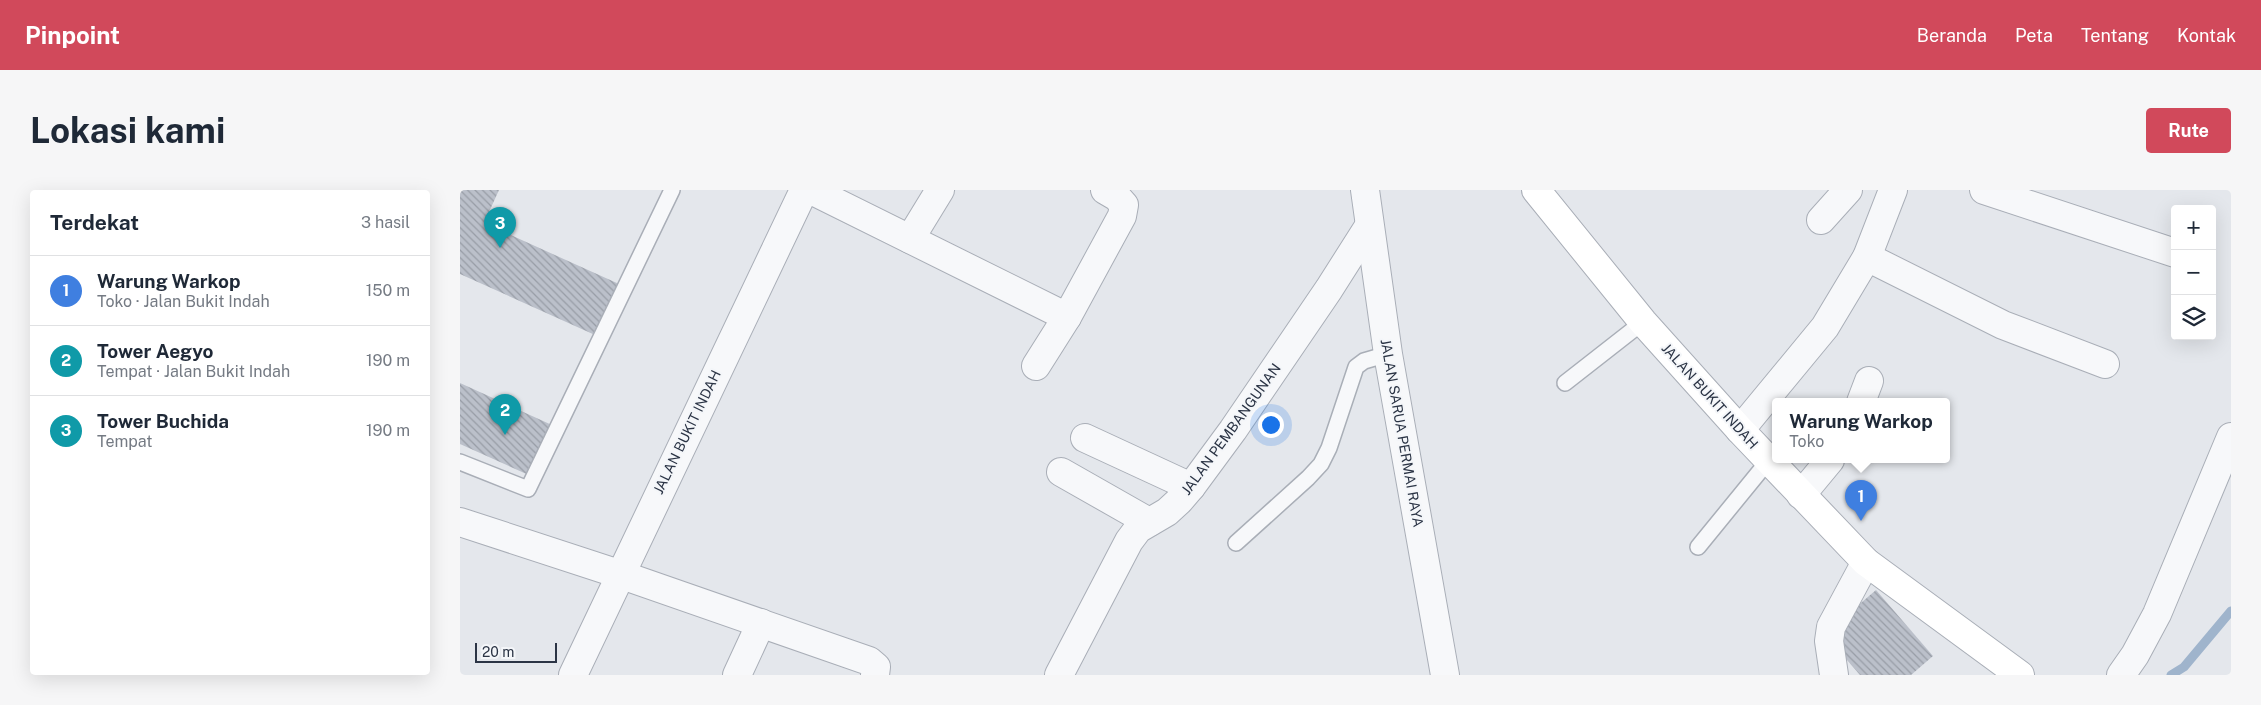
<!DOCTYPE html>
<html lang="id">
<meta charset="utf-8">
<style>
body{margin:0;font-family:"Public Sans",sans-serif;background:#f6f6f7;color:#1f2937}
.controls{position:absolute;right:15px;top:15px;display:grid;overflow:hidden;border-radius:5px;box-shadow:0 5px 20px #0002}
.controls button{width:45px;height:45px;display:grid;place-items:center;padding:0;border:0;border-bottom:1px solid #e0e1e3;background:#fff;color:#1f2937;font:25px sans-serif}
.scale{position:absolute;left:15px;bottom:12px;width:82px;box-sizing:border-box;padding-left:5px;border:2px solid #2b3445;border-top:0;font-size:14px;line-height:18px;white-space:nowrap;color:#2b3445;-webkit-text-stroke:4px #f4f6f9;paint-order:stroke}
.you{position:absolute;left:810px;top:234px;width:18px;height:18px;margin:-12px;border:4px solid #fff;border-radius:50%;background:#1a73e8;box-shadow:0 0 0 8px #1a73e833}
.badge{display:grid;place-items:center;width:32px;height:32px;border-radius:50%;background:#d1495b;color:#fff;font-size:16px;font-weight:700}
.pin{position:absolute;translate:-50% -41px;filter:drop-shadow(0 1px 2px #0008)}
.pin::after{content:'';position:absolute;top:26px;width:18px;height:15px;background:inherit;clip-path:polygon(0 0,100% 0,50% 100%)}
.popup{position:absolute;left:1312px;top:208px;width:178px;height:65px;box-sizing:border-box;display:grid;place-content:center;border-radius:5px;background:#fff;filter:drop-shadow(0 1px 4px #0005);font-size:16px;white-space:nowrap;color:#747a83}
.popup b{font-size:19px;color:#1f2937}
.popup::after{content:'';position:absolute;left:50%;top:100%;margin-left:-10px;border:10px solid transparent;border-top-color:#fff}
.list{margin:0;padding:0;list-style:none}
h2{display:flex;justify-content:space-between;align-items:center;height:65px;margin:0;padding:0 20px;font-size:21px}
h2 small{font-size:16px;font-weight:400;color:#747a83}
.list li{display:grid;grid-template-columns:32px 1fr auto;gap:15px;align-items:center;box-sizing:border-box;height:70px;padding:0 20px;border-top:1px solid #e0e1e3}
.list b{display:block;font-size:19px;white-space:nowrap}
.list p{margin:0;font-size:16px;white-space:nowrap;color:#747a83}
.list em{font-size:16px;font-style:normal;color:#747a83}
.icon{flex:none;width:28px;height:28px;fill:none;stroke:currentColor;stroke-width:2;stroke-linecap:round;stroke-linejoin:round}
.map{position:relative;flex:none;width:1771px;height:485px;overflow:hidden;border-radius:5px}
header{display:flex;align-items:center;gap:30px;box-sizing:border-box;height:70px;padding:0 25px;background:#d1495b;color:#fff}
header strong{font-size:24px}
nav{display:flex;gap:28px;margin-inline-start:auto;font-size:18px}
.intro{display:flex;align-items:center;justify-content:space-between;box-sizing:border-box;height:120px;padding:0 30px}
h1{margin:0;font-size:35px}
.button{padding:12px 22px;border-radius:5px;background:#d1495b;color:#fff;font-size:18px;font-weight:700}
main{display:flex;gap:30px;padding:0 30px}
aside{flex:1;background:#fff;border-radius:5px;box-shadow:0 5px 20px #0002}
.map>svg:first-child{display:block}
.lines{fill:none;stroke-linecap:round;stroke-linejoin:round}
.stream{stroke:#9fb4cc;stroke-width:9}
.building{fill:url(#building-back-hatch)}
.service-casing{stroke:#a9aeb7;stroke-width:18}
.minor-casing{stroke:#a9aeb7;stroke-width:30}
.secondary-casing{stroke:#a9aeb7;stroke-width:30}
.service{stroke:#f7f8fa;stroke-width:15}
.minor{stroke:#f7f8fa;stroke-width:28}
.secondary{stroke:#fff;stroke-width:28}
.labels{text-anchor:middle;dominant-baseline:central;stroke-width:4;stroke-linejoin:round;paint-order:stroke}
.street-label{font-size:14px;fill:#2b3445;stroke:#f4f6f9}
</style>
<header>
<strong>Pinpoint</strong>
<nav><a>Beranda</a><a>Peta</a><a>Tentang</a><a>Kontak</a></nav>
</header>
<div class="intro"><h1>Lokasi kami</h1><a class="button">Rute</a></div>
<main>
<aside>
<h2>Terdekat<small>3 hasil</small></h2>
<ul class="list">
<li><span class="badge" style="background:#3f7fe0">1</span><div><b>Warung Warkop</b><p>Toko · Jalan Bukit Indah</p></div><em>150 m</em></li>
<li><span class="badge" style="background:#0f9aa8">2</span><div><b>Tower Aegyo</b><p>Tempat · Jalan Bukit Indah</p></div><em>190 m</em></li>
<li><span class="badge" style="background:#0f9aa8">3</span><div><b>Tower Buchida</b><p>Tempat</p></div><em>190 m</em></li>
</ul>
</aside>
<div class="map">
<svg width="1771" height="485" viewBox="0 0 1771 485">
<defs>
<pattern id="building-back-hatch" width="6" height="6" patternUnits="userSpaceOnUse" patternTransform="scale(1.25)"><rect width="6" height="6" fill="#bbc0ca"/><path d="M-1 5l2 2M0 0l6 6M5-1l2 2" fill="none" stroke="#989da6"/></pattern>
</defs>
<rect width="100%" height="100%" fill="#e4e7ec"/>
<g class="lines">
<polyline class="stream" points="1711,485 1724,477 1771,421"/>
</g>
<g class="building">
<polygon points="0,0 39,0 24,33 159,94 135,145 0,84"/>
<polygon points="0,193 94,236 71,286 0,254"/>
<polygon points="1416,400 1473,466 1451,485 1400,485 1374,455 1381,430"/>
</g>
<g class="lines">
<g class="service-casing">
<g id="service">
<polyline points="1105,193 1183,132"/>
<polyline points="0,272 68,299 212,0"/>
<polyline points="776,353 848,288 861,274 869,258 896,177 904,171 928,164"/>
<polyline points="1238,357 1309,270"/>
</g>
</g>
<g class="minor-casing">
<g id="minor">
<polyline points="351,0 607,127"/>
<polyline points="905,0 928,164 985,485"/>
<polyline points="1524,0 1715,63"/>
<polyline points="1361,30 1388,0"/>
<polyline points="450,49 480,0"/>
<polyline points="1407,67 1543,135 1645,174"/>
<polyline points="576,176 607,127 662,26 664,15 657,7 645,0"/>
<polyline points="1401,212 1409,191"/>
<polyline points="1280,240 1365,137 1407,67 1433,0"/>
<polyline points="625,248 731,297"/>
<polyline points="601,282 689,332"/>
<polyline points="1341,305 1370,270"/>
<polyline points="0,332 159,384 409,471 416,477 415,485"/>
<polyline points="113,485 344,0"/>
<polyline points="277,485 301,433"/>
<polyline points="599,485 669,351 678,339 707,322 719,311 731,297 773,240 869,99 909,36"/>
<polyline points="1374,485 1369,451 1371,437 1406,372"/>
<polyline points="1661,485 1675,465 1697,424 1771,247"/>
</g>
</g>
<g class="secondary-casing">
<polyline id="secondary" points="1076,0 1183,132 1280,240 1406,372 1560,485"/>
</g>
<use href="#service" class="service"/>
<use href="#minor" class="minor"/>
<use href="#secondary" class="secondary"/>
</g>
<g class="labels">
<g class="street-label">
<text transform="translate(1250 206) rotate(48)">JALAN BUKIT INDAH</text>
<text transform="translate(771 239) rotate(-54)">JALAN PEMBANGUNAN</text>
<text transform="translate(227 242) rotate(-64)">JALAN BUKIT INDAH</text>
<text transform="translate(942 243) rotate(80)">JALAN SARUA PERMAI RAYA</text>
</g>
</g>
</svg>
<div class="controls">
<button>+</button>
<button>−</button>
<button><svg class="icon" aria-label="layers" viewBox="0 0 24 24"><path d="M12 4l9 5-9 5-9-5zM3 14l9 5 9-5"/></svg></button>
</div>
<div class="scale">20 m</div>
<div class="you"></div>
<div class="pin badge" style="left:1401px;top:331px;background:#3f7fe0">1</div>
<div class="popup"><b>Warung Warkop</b>Toko</div>
<div class="pin badge" style="left:45px;top:245px;background:#0f9aa8">2</div>
<div class="pin badge" style="left:40px;top:58px;background:#0f9aa8">3</div>
</div>
</main>
